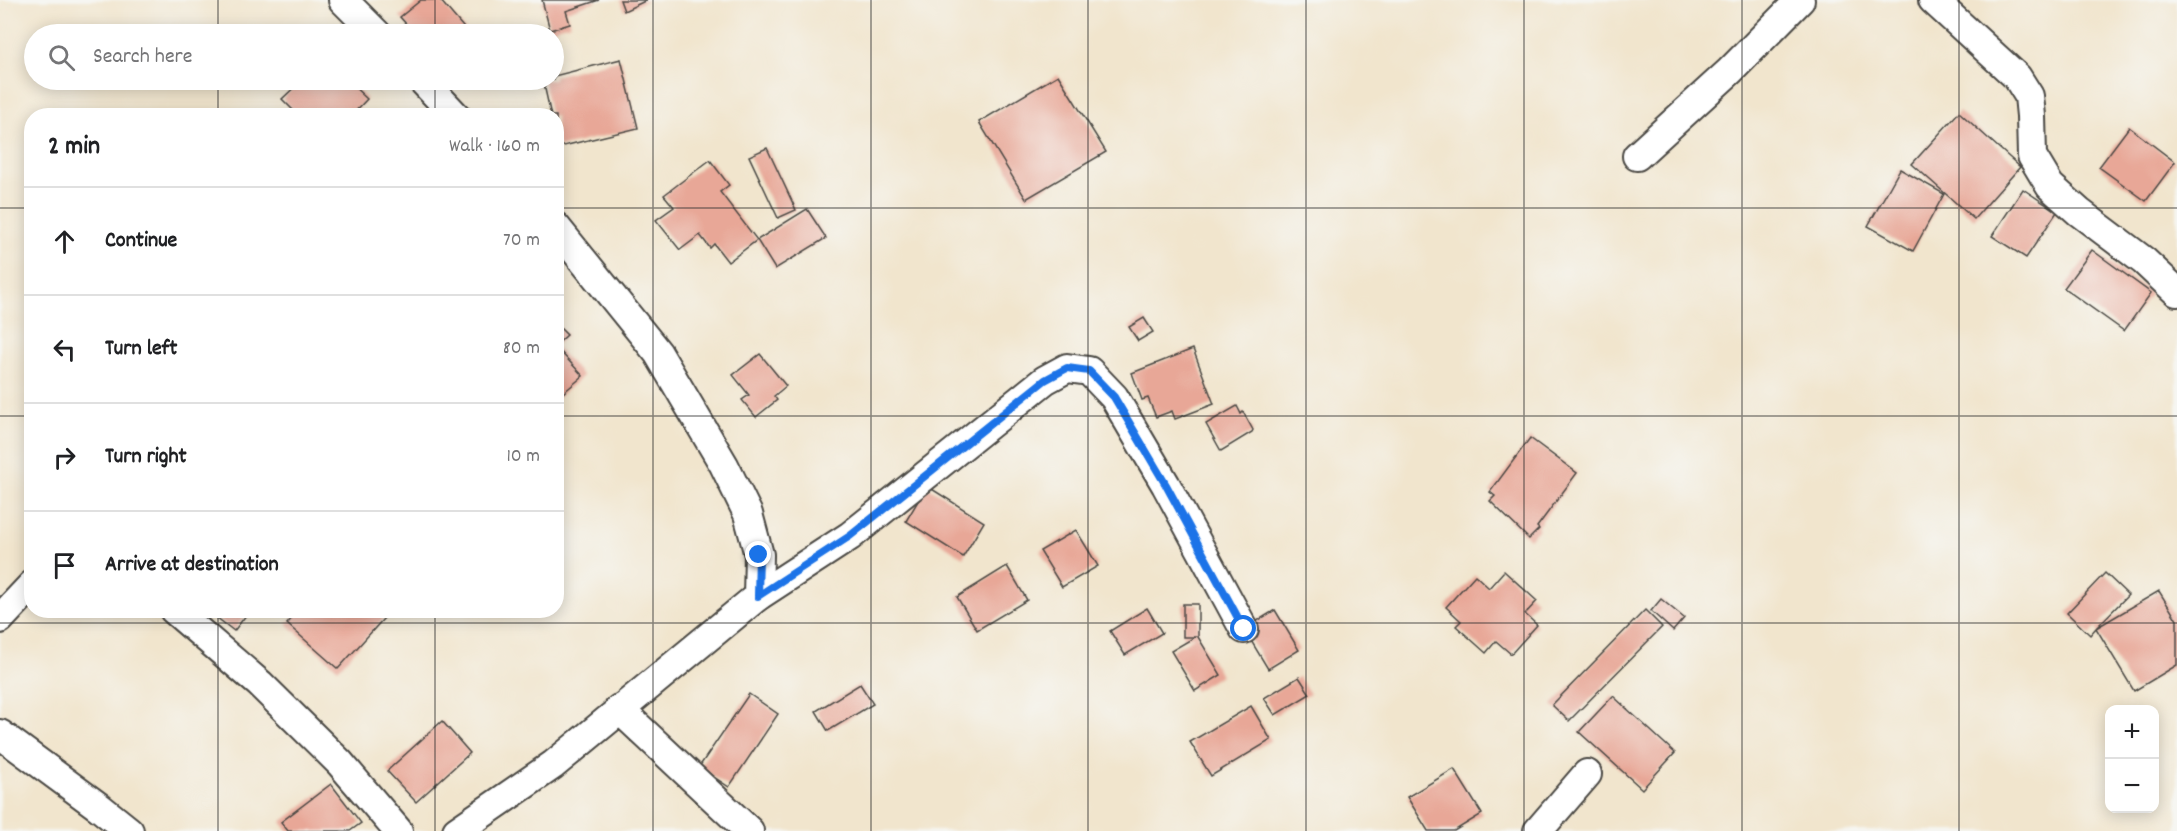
<!DOCTYPE html>
<meta charset="utf-8">
<style>
body{margin:0;font-family:Dekko,sans-serif;background:#f2f2f2;color:#202124}
.controls{position:absolute;right:18px;bottom:18px;display:grid;overflow:hidden;border-radius:12px;box-shadow:0 3px 15px #0003}
.controls button{width:54px;height:54px;display:grid;place-items:center;padding:0;border:0;border-bottom:2px solid #e0e0e0;background:#fff;color:#202124;font:30px sans-serif}
.stop{position:absolute;width:18px;height:18px;margin:-14px;border:4px solid #1a73e8;border-radius:50%;background:#fff}
.stop.end{background:#1a73e8;border-color:#fff;box-shadow:0 2px 6px #0008}
.list{margin:0;padding:0;list-style:none}
h2{display:flex;justify-content:space-between;align-items:center;height:78px;margin:0;padding:0 24px;font-size:26px}
h2 small{font-size:20px;font-weight:400;color:#757577}
.list li{display:grid;grid-template-columns:39px 1fr auto;gap:18px;align-items:center;box-sizing:border-box;height:108px;padding:0 24px;border-top:2px solid #e0e0e0}
.list b{display:block;font-size:22px;white-space:nowrap}
.list em{font-size:20px;font-style:normal;color:#757577}
.icon{flex:none;width:33px;height:33px;fill:none;stroke:currentColor;stroke-width:2;stroke-linecap:round;stroke-linejoin:round}
.map{position:relative;flex:none;width:2177px;height:831px;overflow:hidden}
.search{position:absolute;background:#fff;box-shadow:0 3px 15px #0003;left:24px;top:24px;width:540px;height:66px;display:flex;align-items:center;gap:15px;box-sizing:border-box;padding:0 21px;border-radius:33px;color:#757577;font-size:22px}
.panel{position:absolute;background:#fff;box-shadow:0 3px 15px #0003;left:24px;top:108px;width:540px;height:510px;border-radius:24px}
.map>svg:first-child{display:block}
.building{fill:#e8a797}
.lines{fill:none;stroke-linecap:round;stroke-linejoin:round}
.minor-casing{stroke:#494743;stroke-width:32}
.minor{stroke:#fff;stroke-width:28}
.route{stroke:#1a73e8;stroke-width:8}
.grid{fill:none;stroke:#2b2b2b;stroke-width:1.5;stroke-opacity:0.55}
</style>
<div class="map">
<svg width="2177" height="831" viewBox="0 0 2177 831">
<rect width="100%" height="100%" fill="#f6f6f2"/>
<filter id="ink" filterUnits="userSpaceOnUse"><feTurbulence type="fractalNoise" baseFrequency=".0167" numOctaves="2"/><feDisplacementMap in="SourceGraphic" scale="12" xChannelSelector="R" yChannelSelector="G"/><feConvolveMatrix kernelMatrix="1 2 1 2 8 2 1 2 1" color-interpolation-filters="sRGB"/></filter>
<filter id="wash" filterUnits="userSpaceOnUse"><feTurbulence type="fractalNoise" baseFrequency=".008" numOctaves="4" result="noise"/><feDisplacementMap in="SourceGraphic" scale="24" xChannelSelector="R" yChannelSelector="G"/><feGaussianBlur stdDeviation="1.35" result="paint"/><feColorMatrix in="noise" values="0 0 0 0 0 0 0 0 0 0 0 0 0 0 0 0 0 1.4 0 .05"/><feComposite in="paint" operator="in"/></filter>
<g filter="url(#wash)">
<rect width="100%" height="100%" fill="#f1e5cd"/>
<g id="blocks">
<g class="building">
<polygon points="421,0 440,0 469,34 415,34 400,17"/>
<polygon points="542,0 599,0 566,11 570,24 550,30"/>
<polygon points="620,0 647,0 624,11"/>
<polygon points="621,59 638,128 559,147 556,136 556,116 551,116 543,80 554,80 554,76"/>
<polygon points="1058,75 1106,152 1026,199 979,122"/>
<polygon points="302,80 347,80 367,99 351,116 299,116 282,99"/>
<polygon points="1959,112 2020,167 1974,219 1912,164"/>
<polygon points="2129,127 2175,162 2146,201 2099,167"/>
<polygon points="767,148 796,210 778,218 749,156"/>
<polygon points="710,160 729,185 720,192 757,240 728,262 714,244 710,248 700,235 680,250 656,220 674,207 664,195"/>
<polygon points="1900,169 1944,194 1913,251 1868,226"/>
<polygon points="2023,189 2057,212 2026,258 1992,236"/>
<polygon points="807,209 826,238 775,269 757,240"/>
<polygon points="2092,250 2151,293 2124,331 2064,288"/>
<polygon points="1144,318 1153,332 1138,341 1129,327"/>
<polygon points="556,324 567,335 556,345"/>
<polygon points="556,347 583,376 556,399"/>
<polygon points="1193,349 1214,404 1175,419 1172,411 1156,417 1148,398 1142,400 1132,373"/>
<polygon points="760,354 786,386 774,396 777,400 756,417 742,400 749,395 733,375"/>
<polygon points="1237,406 1241,414 1243,412 1253,430 1252,432 1221,451 1206,424"/>
<polygon points="1530,438 1577,473 1537,527 1539,529 1529,539 1490,501 1495,496 1490,492"/>
<polygon points="927,486 984,522 963,557 906,521"/>
<polygon points="1076,530 1098,566 1062,587 1040,551"/>
<polygon points="1007,566 1027,600 977,630 957,597"/>
<polygon points="1504,571 1537,601 1525,614 1537,625 1511,654 1496,641 1486,653 1456,626 1461,621 1446,607 1475,575 1489,588"/>
<polygon points="2105,573 2128,595 2096,628 2159,591 2177,620 2177,665 2134,691 2096,628 2090,635 2067,613"/>
<polygon points="1661,599 1684,618 1673,631 1651,611"/>
<polygon points="1183,604 1198,604 1198,637 1221,675 1195,691 1171,651 1195,637 1183,637"/>
<polygon points="1147,608 1162,633 1125,655 1110,631"/>
<polygon points="207,610 250,610 234,631"/>
<polygon points="299,610 376,610 384,618 338,669 287,624"/>
<polygon points="1275,610 1299,650 1268,669 1244,629"/>
<polygon points="1645,610 1662,627 1569,721 1552,705"/>
<polygon points="1299,677 1310,694 1275,715 1264,698"/>
<polygon points="860,684 873,704 828,731 816,711"/>
<polygon points="749,694 778,714 729,787 699,767"/>
<polygon points="1613,696 1675,753 1642,789 1579,732"/>
<polygon points="1251,706 1271,740 1211,776 1190,742"/>
<polygon points="442,721 470,753 416,802 387,771"/>
<polygon points="1454,769 1482,814 1454,831 1428,831 1407,797"/>
<polygon points="331,784 361,823 350,831 288,831 281,822"/>
</g>
</g>
</g>
<g filter="url(#ink)">
<use href="#blocks" fill-opacity="0" stroke="#494743" stroke-width="1.5"/>
<g class="lines">
<g class="minor-casing">
<g id="minor">
<polyline points="343,0 377,34"/>
<polyline points="1933,0 2017,77 2029,96 2031,116 2032,156 2050,186 2079,212 2144,261 2177,292"/>
<polyline points="422,80 456,116"/>
<polyline points="1637,156 1730,71 1800,0"/>
<polyline points="556,227 658,353 724,465 748,514 759,555 758,596"/>
<polyline points="174,610 260,684 340,763 398,831"/>
<polyline points="0,619 32,585"/>
<polyline points="619,709 749,831"/>
<polyline points="0,734 99,807 129,831"/>
<polyline points="457,831 553,765 758,596 850,536 1045,380 1067,368 1089,371 1114,397 1166,485 1244,629"/>
<polyline points="1538,831 1587,774"/>
</g>
</g>
<use href="#minor" class="minor"/>
</g>
</g>
<g class="lines" filter="url(#ink)">
<polyline class="route" points="759,555 758,596 850,536 1045,380 1067,368 1089,371 1114,397 1166,485 1244,629"/>
</g>
<path class="grid" d="M 218,0 L 218,34M 435,0 L 435,34M 653,0 L 653,831M 871,0 L 871,831M 1088,0 L 1088,831M 1306,0 L 1306,831M 1524,0 L 1524,831M 1742,0 L 1742,831M 1959,0 L 1959,831M 218,80 L 218,116M 435,80 L 435,116M 0,208 L 32,208M 556,208 L 2177,208M 0,416 L 32,416M 556,416 L 2177,416M 218,610 L 218,831M 435,610 L 435,831M 0,623 L 2177,623"/>
</svg>
<div class="controls">
<button>+</button>
<button>−</button>
</div>
<div class="stop" style="left:1244px;top:629px"></div>
<div class="stop end" style="left:759px;top:555px"></div>
<div class="search"><svg class="icon" aria-label="search" viewBox="0 0 24 24"><circle cx="10" cy="10" r="6"/><path d="M15 15l6 6"/></svg>Search here</div>
<section class="panel">
<h2>2 min<small>Walk · 160 m</small></h2>
<ul class="list">
<li><svg class="icon" aria-label="ahead" viewBox="0 0 24 24"><path d="M12 20V5M6 11l6-6 6 6"/></svg><div><b>Continue</b></div><em>70 m</em></li>
<li><svg class="icon" aria-label="left" viewBox="0 0 24 24"><path d="M17 20v-9H6M10 6l-5 5 5 5"/></svg><div><b>Turn left</b></div><em>80 m</em></li>
<li><svg class="icon" aria-label="right" viewBox="0 0 24 24"><path d="M7 20v-9h11M14 6l5 5-5 5"/></svg><div><b>Turn right</b></div><em>10 m</em></li>
<li><svg class="icon" aria-label="arrive" viewBox="0 0 24 24"><path d="M6 21V4h12l-3 4 3 4H6"/></svg><div><b>Arrive at destination</b></div></li>
</ul>
</section>
</div>
